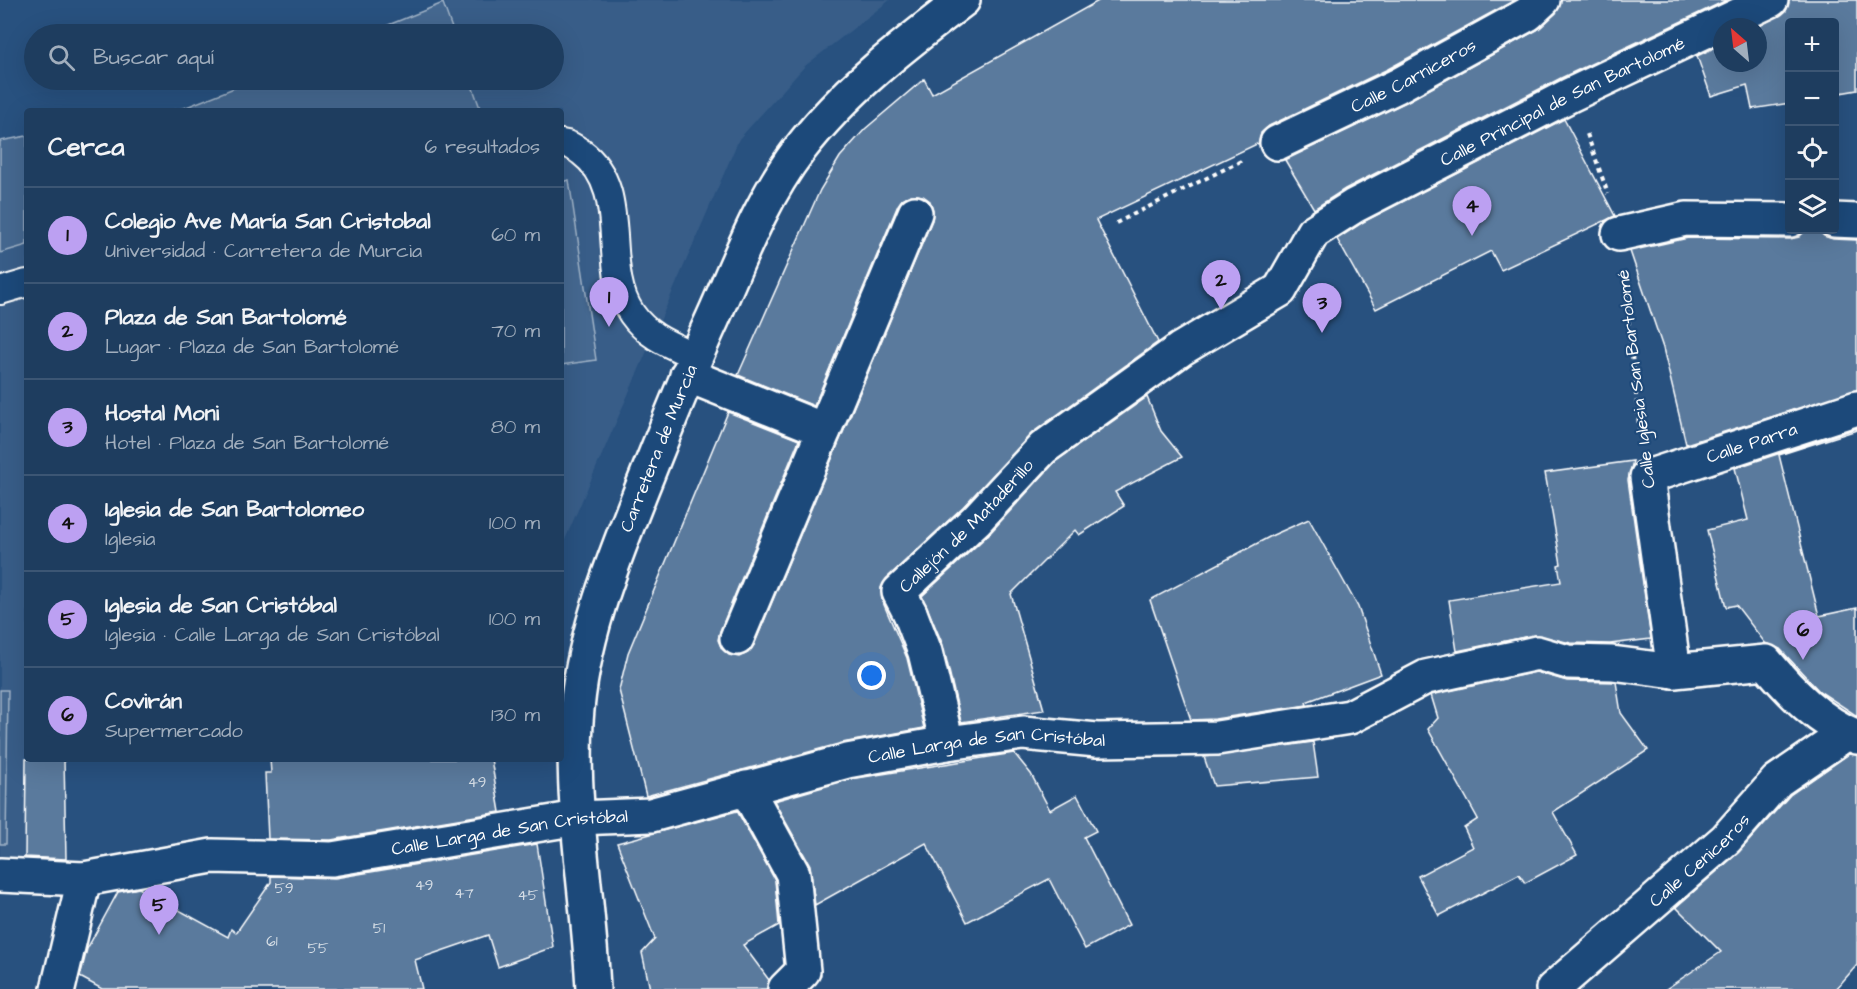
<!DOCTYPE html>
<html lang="es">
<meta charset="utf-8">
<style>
body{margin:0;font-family:"Architects Daughter",sans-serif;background:#2b4868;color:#f1f3f6}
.controls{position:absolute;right:18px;top:18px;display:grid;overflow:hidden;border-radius:6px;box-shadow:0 6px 24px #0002}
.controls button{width:54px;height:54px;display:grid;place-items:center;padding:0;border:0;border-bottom:2px solid #3c5674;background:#1e3d5f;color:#f1f3f6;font:30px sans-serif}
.compass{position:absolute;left:1713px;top:18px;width:54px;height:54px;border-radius:50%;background:#1e3d5f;box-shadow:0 6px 24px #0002;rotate:332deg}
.you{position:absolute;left:872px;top:676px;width:21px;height:21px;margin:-15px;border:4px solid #fff;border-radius:50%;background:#1a73e8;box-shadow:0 0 0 9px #1a73e833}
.badge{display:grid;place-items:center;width:39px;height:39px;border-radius:50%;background:#bca0f2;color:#111;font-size:20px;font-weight:700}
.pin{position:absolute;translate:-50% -50px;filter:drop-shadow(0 2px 3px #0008)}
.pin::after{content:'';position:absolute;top:32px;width:21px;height:18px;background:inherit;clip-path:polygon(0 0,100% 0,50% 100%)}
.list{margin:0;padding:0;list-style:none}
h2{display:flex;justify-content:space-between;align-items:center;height:78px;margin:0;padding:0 24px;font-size:26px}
h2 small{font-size:20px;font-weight:400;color:#a1aebd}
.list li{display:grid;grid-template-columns:39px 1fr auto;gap:18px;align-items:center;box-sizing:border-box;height:96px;padding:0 24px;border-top:2px solid #3c5674}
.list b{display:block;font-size:22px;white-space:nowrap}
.list p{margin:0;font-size:20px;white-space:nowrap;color:#a1aebd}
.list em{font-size:20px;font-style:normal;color:#a1aebd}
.icon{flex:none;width:33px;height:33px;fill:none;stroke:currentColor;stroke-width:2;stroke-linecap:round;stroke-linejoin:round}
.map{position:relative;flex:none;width:1857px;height:989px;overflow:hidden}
.search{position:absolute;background:#1e3d5f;box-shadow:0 6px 24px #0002;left:24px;top:24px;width:540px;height:66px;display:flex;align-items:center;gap:15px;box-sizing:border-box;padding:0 21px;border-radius:33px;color:#a1aebd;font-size:22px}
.panel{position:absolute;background:#1e3d5f;box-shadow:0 6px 24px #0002;left:24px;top:108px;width:540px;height:654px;border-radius:6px}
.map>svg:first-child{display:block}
.built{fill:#375d88}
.green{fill:#446890;stroke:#a2b4c8;stroke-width:1.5}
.building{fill:#5a7a9d;stroke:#fff;stroke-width:1.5}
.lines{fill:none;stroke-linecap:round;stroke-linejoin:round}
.service-casing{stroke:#fff;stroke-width:30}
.pedestrian-casing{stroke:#fff;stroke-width:38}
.minor-casing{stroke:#fff;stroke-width:38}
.secondary-casing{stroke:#fff;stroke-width:38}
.path{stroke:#fff;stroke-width:4;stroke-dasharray:4.5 4.5;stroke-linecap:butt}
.service{stroke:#1f4a7a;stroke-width:26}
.pedestrian{stroke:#1f4a7a;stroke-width:33}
.minor{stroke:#1f4a7a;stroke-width:33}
.secondary{stroke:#1f4a7a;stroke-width:33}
.labels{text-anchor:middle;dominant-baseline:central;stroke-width:4.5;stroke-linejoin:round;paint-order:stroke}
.number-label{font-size:15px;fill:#d6dee6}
.street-label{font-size:18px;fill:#fff;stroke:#1f4a7a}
</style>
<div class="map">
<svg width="1857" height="989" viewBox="0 0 1857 989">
<rect width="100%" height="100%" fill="#28517f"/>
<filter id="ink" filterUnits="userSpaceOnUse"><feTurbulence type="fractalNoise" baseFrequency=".0167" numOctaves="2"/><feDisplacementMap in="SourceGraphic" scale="12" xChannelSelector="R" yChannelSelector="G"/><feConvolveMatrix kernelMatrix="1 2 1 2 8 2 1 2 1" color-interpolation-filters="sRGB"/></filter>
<g filter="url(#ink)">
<g class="built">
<polygon points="444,0 890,0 805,66 739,139 561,549 561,111 471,111 480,108 470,80 554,80 554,34 454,34"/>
<polygon points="27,245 27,676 25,867 0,867 0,253"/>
</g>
<g class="green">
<polygon points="443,3 454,34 366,34"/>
<polygon points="254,80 470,80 480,108 471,111 166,111 184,108"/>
<polygon points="27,136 27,245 0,253 0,141"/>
<polygon points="569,180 596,360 561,365 561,182"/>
<polygon points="0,690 8,690 6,844 0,844"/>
</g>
<g class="building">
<polygon points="1100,0 1515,0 1388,69 1269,126 1261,133 1259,143 1096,220 1158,342 1032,433 963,507 886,579 881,588 882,600 907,658 924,728 842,743 646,796 619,690 628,653 728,412 799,440 720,631 718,640 722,649 729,655 739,657 748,653 754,645 932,220 933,210 930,201 923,196 912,195 903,198 898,205 814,406 738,375 820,190 840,157 865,129 924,79 932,94"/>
<polygon points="1561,0 1727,0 1561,78 1345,189 1314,209 1285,160 1406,102 1537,30 1556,13"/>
<polygon points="1789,0 1857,0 1857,90 1834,94 1834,22 1790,22 1790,103 1752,109 1747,85 1711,96 1697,56 1722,44 1722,63 1758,63 1758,27 1786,11"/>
<polygon points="1564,119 1615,216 1501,270 1491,251 1376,309 1337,239 1363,222"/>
<polygon points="1806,230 1818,230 1824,236 1833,239 1857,240 1857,390 1686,444 1663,348 1630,251 1688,238 1790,239 1799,237"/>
<polygon points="1147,397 1161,431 1182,457 1115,492 1124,506 1079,535 1075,530 1011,594 1044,710 961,722 943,645 922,596 990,533 1055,462"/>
<polygon points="1857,428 1857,430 1779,455 1819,616 1857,608 1857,716 1819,691 1780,649 1765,643 1736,605 1726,607 1707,530 1748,520 1735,468"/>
<polygon points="1633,461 1628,480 1651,639 1610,644 1571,643 1534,635 1457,651 1449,600 1561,582 1558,565 1561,564 1545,473"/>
<polygon points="1309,519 1358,607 1381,674 1306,702 1307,705 1215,719 1191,720 1150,600 1273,535"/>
<polygon points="1536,672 1567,681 1616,682 1621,713 1648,750 1553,812 1577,855 1525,883 1519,874 1439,916 1418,876 1473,847 1464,828 1478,819 1428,729 1438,718 1431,695"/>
<polygon points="1313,742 1318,777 1214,786 1204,757"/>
<polygon points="1014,753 1031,774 1050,810 1077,795 1096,831 1084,837 1129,925 1085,949 1049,879 967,922 926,843 815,905 810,865 774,801 851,779"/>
<polygon points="1849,754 1857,755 1857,965 1836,989 1666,989 1721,952 1676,907 1738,853 1790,795"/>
<polygon points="26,759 64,759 66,859 25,857"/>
<polygon points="270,759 491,759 500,812 331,840 268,839 265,773 271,773"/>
<polygon points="737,811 775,880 779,925 743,945 769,980 767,989 650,989 642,953 655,939 617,843"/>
<polygon points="537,844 553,947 498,967 488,935 415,960 422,989 102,989 80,977 87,949 118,892 139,888 228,937 231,929 236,933 271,882 271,876 335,878"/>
</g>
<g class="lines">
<g class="service-casing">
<g id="service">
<path d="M 561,143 C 570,144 574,147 581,152 C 633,190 599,267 632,314 C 648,337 671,345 695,356"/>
<polyline points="0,291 27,283"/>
</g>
</g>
<g class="pedestrian-casing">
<g id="pedestrian">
<path id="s1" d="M 1277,143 L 1397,86 L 1528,14 L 1543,0"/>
<polyline points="1834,220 1857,221"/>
<polyline points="1619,234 1686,219 1790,220"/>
<polyline points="910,613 925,652 947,743"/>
<polyline points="746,788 793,874 803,971 785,989"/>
<polyline points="0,875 84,879"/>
</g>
</g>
<g class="minor-casing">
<g id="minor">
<polyline points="687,375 824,430"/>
<path id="s2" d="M 910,613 L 899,592 L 976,520 L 1043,448 L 1181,349 L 1280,290 L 1313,232 L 1354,206 L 1570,95 L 1771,0"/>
<polyline points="737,638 915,213"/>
<path id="s3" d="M 1674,671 L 1647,477 L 1857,408"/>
<path id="s4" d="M 58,989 L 84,879 L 212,856 L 332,859 L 578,818 L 651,815 L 847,761 L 947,743 L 1023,733 L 1097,740 L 1217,738 L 1350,717 L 1426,677 L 1537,653 L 1568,662 L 1612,663 L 1674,671 L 1766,662 C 1791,692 1820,722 1857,737"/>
<path id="s5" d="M 1553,989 L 1726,839 L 1777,781 L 1847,733"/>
</g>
</g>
<g class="secondary-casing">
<g id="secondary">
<path id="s6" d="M 593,989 C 589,901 571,811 576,722 C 581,639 612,564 642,488 C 665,431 687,374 713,318 C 739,260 761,200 799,150 C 845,90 904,45 963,0"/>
</g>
</g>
<g class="path">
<polyline points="1587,134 1608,194"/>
<polyline points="1116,223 1241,161"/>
<polyline points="1624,275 1640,435"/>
</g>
<use href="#service" class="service"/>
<use href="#pedestrian" class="pedestrian"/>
<use href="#minor" class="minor"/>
<use href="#secondary" class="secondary"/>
</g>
</g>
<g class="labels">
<g class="number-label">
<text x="477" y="782">49</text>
<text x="424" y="885">49</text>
<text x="284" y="888">59</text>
<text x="464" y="893">47</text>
<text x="528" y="895">45</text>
<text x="379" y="928">51</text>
<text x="272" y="941">61</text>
<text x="318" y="948">55</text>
</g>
<g class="street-label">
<text stroke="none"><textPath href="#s1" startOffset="152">Calle Carniceros</textPath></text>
<text stroke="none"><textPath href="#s2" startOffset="861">Calle Principal de San Bartolomé</textPath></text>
<text transform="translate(1636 379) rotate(-97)">Calle Iglesia San Bartolomé</text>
<text stroke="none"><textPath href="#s3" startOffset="306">Calle Parra</textPath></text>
<text stroke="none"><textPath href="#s6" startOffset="555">Carretera de Murcia</textPath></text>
<text stroke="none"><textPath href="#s2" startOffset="118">Callejón de Mataderillo</textPath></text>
<text stroke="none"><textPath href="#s4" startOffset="1030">Calle Larga de San Cristóbal</textPath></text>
<text stroke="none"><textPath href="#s4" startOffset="543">Calle Larga de San Cristóbal</textPath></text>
<text stroke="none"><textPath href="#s5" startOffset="195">Calle Ceniceros</textPath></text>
</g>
</g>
</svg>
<div class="controls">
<button>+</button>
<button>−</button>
<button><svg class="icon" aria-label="locate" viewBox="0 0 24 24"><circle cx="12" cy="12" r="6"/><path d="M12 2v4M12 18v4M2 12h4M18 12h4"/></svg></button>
<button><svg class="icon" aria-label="layers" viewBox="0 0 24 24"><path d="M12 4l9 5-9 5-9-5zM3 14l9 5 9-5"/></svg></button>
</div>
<svg class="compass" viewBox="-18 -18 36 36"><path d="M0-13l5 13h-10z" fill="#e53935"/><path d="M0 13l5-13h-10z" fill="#a1aebd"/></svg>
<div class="you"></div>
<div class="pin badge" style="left:609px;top:327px">1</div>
<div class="pin badge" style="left:1221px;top:310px">2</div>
<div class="pin badge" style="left:1322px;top:333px">3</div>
<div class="pin badge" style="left:1472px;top:236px">4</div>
<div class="pin badge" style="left:159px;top:935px">5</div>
<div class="pin badge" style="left:1803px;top:660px">6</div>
<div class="search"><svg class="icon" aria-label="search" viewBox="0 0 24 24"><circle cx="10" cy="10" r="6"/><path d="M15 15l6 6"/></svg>Buscar aquí</div>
<section class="panel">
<h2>Cerca<small>6 resultados</small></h2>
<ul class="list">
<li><span class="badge">1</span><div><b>Colegio Ave María San Cristobal</b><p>Universidad · Carretera de Murcia</p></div><em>60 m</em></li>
<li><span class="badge">2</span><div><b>Plaza de San Bartolomé</b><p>Lugar · Plaza de San Bartolomé</p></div><em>70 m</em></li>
<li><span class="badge">3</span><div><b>Hostal Moni</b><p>Hotel · Plaza de San Bartolomé</p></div><em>80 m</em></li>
<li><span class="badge">4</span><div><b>Iglesia de San Bartolomeo</b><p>Iglesia</p></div><em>100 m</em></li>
<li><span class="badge">5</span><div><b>Iglesia de San Cristóbal</b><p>Iglesia · Calle Larga de San Cristóbal</p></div><em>100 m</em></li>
<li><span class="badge">6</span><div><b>Covirán</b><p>Supermercado</p></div><em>130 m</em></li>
</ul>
</section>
</div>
